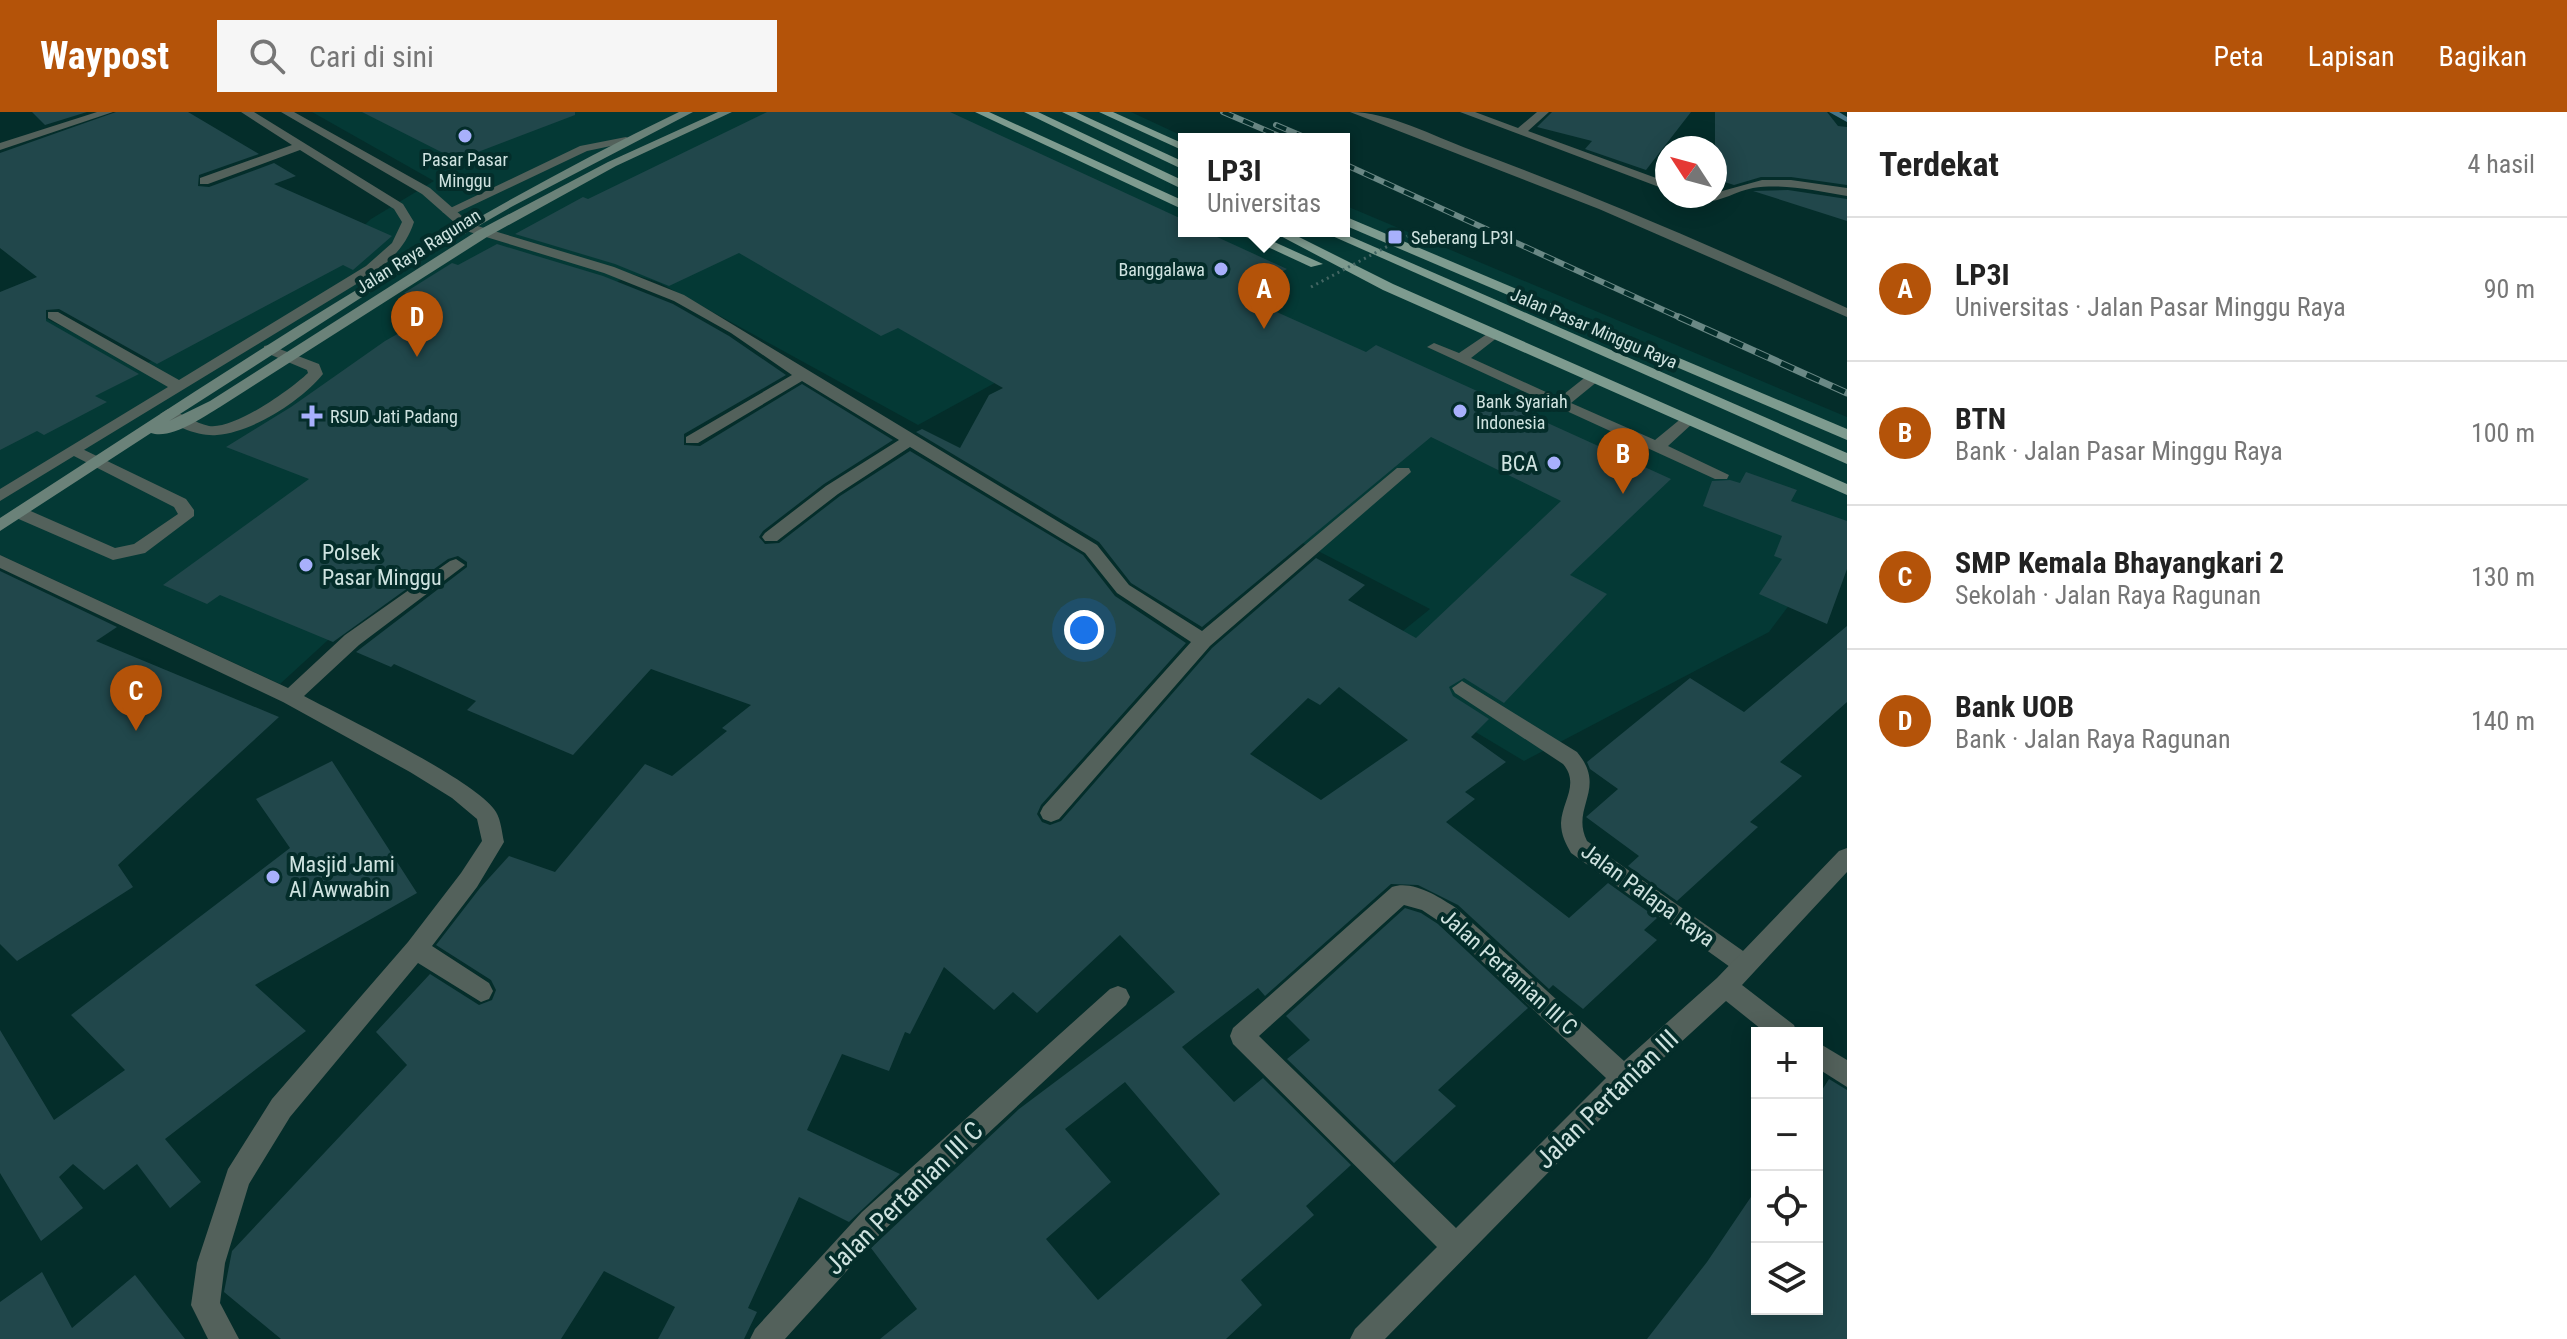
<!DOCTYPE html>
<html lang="id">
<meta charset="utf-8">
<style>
body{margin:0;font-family:"Roboto Condensed",sans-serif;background:#f6f6f6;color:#222}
.controls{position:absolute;right:24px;bottom:24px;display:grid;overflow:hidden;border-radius:0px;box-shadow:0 4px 20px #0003}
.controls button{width:72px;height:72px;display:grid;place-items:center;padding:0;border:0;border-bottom:2px solid #e0e0e0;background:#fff;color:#222;font:40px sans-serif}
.compass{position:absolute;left:1655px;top:24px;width:72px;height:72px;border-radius:50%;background:#fff;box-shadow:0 4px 20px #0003;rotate:306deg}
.you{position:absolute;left:1084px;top:518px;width:28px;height:28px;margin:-20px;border:6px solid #fff;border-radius:50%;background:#1a73e8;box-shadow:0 0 0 12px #1a73e833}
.badge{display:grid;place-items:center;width:52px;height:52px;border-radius:50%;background:#b45309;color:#fff;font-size:26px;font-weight:700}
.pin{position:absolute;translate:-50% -66px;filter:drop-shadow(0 2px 4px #0008)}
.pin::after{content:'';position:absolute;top:42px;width:28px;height:24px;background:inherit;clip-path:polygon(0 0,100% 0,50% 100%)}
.popup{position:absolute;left:1178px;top:21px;width:172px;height:104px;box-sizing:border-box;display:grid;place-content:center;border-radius:0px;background:#fff;filter:drop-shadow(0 2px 6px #0005);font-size:26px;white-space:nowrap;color:#767676}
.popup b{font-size:30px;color:#222}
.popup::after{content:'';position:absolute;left:50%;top:100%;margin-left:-16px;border:16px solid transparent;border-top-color:#fff}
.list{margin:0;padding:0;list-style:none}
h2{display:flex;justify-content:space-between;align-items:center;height:104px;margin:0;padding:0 32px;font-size:34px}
h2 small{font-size:26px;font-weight:400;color:#767676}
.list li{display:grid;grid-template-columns:52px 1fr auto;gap:24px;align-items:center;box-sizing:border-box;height:144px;padding:0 32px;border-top:2px solid #e0e0e0}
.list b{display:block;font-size:30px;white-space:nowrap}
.list p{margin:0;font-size:26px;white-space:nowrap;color:#767676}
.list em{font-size:26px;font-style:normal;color:#767676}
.icon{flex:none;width:44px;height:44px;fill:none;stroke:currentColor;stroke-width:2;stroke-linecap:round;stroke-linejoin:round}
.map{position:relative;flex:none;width:1847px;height:1227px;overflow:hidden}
header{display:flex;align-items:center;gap:48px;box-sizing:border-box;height:112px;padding:0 40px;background:#b45309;color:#fff}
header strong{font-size:38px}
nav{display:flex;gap:44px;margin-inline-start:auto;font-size:28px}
.search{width:560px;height:72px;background:#f6f6f6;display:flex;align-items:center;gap:20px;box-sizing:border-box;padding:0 28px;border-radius:0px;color:#767676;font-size:30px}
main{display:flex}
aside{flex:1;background:#fff}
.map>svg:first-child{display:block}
.built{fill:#043935}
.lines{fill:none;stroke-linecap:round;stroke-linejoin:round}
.stream{fill:#477688;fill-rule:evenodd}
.building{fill:#21474b;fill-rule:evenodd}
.lane{fill:#53615b;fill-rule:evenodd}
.street{fill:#53615b;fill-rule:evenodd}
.secondary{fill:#6b8279;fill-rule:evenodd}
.primary{fill:#7e9b8f;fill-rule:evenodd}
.rail-far1-casing{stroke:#6a8885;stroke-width:6}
.rail-casing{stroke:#6a8885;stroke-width:7}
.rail-far1{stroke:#042d2a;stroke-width:4;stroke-dasharray:11;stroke-linecap:butt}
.rail{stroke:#042d2a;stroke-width:5;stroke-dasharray:14;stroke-linecap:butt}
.path-bridge{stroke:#436663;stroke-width:3;stroke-dasharray:2 4;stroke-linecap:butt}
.poi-dot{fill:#a8b0fc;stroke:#042d2a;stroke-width:3}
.labels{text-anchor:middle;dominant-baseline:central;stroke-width:8;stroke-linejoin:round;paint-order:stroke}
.far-poi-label{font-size:18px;fill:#cfe3e0;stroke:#042d2a;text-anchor:start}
.far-street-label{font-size:18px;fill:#cfe3e0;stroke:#042d2a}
.poi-label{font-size:22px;fill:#cfe3e0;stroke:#042d2a;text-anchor:start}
.street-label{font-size:22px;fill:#cfe3e0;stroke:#042d2a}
.near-street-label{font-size:26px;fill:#cfe3e0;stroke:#042d2a}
</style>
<header>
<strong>Waypost</strong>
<div class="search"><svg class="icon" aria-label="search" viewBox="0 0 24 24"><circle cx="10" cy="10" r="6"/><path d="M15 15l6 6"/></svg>Cari di sini</div>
<nav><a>Peta</a><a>Lapisan</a><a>Bagikan</a></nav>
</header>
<main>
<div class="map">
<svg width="1847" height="1227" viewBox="0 0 1847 1227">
<rect width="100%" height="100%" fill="#042d2a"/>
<polygon class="built" points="312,0 1131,0 1189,27 1184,27 1184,119 1344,119 1344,93 1847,305 1847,416 1769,520 1524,649 1362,552 1430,497 1293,426 1115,205 918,313 658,170 631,162 426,280 446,420 280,572 0,443 0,222 45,206 142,254 314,160 371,107 434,69"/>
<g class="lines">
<polygon class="stream" points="1829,0 1839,0 1847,5 1847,10"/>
</g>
<g class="building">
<polygon points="32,0 87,0 45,13"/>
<polygon points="116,0 188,0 259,42 199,63 198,74 209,75 274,51 296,64 274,72 392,124 353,158 343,153 157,252 59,197 46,198 46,209 139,262 95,284 107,290 44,323 37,319 0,338 0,180 37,165 0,136 0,41"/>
<polygon points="362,0 575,0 575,3 457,48"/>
<path d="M 767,0 L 950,0 L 1184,108 L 1184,119 L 1204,119 L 1287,157 L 1239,183 L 1366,240 L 1376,233 L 1671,367 L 1570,463 L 1607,482 L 1504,591 L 1464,566 L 1449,575 L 1453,584 L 1489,607 L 1471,625 L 1506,650 L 1465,680 L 1475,687 L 1446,710 L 1569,806 L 1608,771 L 1657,806 L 1644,818 L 1657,828 L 1583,897 L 1553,873 L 1549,877 L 1458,793 L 1418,773 L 1391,772 L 1265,884 L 1258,876 L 1182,935 L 1234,990 L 1263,966 L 1351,1053 L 1306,1094 L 1314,1103 L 1241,1168 L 1262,1193 L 1226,1227 L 880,1227 L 917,1197 L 871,1136 L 1019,997 L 1175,880 L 1120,823 L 1037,901 L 1013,880 L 994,898 L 944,855 L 910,922 L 905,920 L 889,959 L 842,942 L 807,1018 L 900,1062 L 849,1110 L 799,1085 L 748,1196 L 757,1200 L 744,1227 L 658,1227 L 675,1195 L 604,1159 L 561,1227 L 281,1227 L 224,1180 L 232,1139 L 407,953 L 376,920 L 430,862 L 479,893 L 492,888 L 496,878 L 491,868 L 436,833 L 480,776 L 509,744 L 555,760 L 645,652 L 672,664 L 727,619 L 722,616 L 751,593 L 651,557 L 573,643 L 467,598 L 476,589 L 394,552 L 391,555 L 356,540 L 467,455 L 467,450 L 458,444 L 448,447 L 333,530 L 220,483 L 207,492 L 163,473 L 309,367 L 226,335 L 291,295 L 385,229 L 440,198 L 404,181 L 452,151 L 458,153 L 497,132 L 603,164 L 673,192 L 729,224 L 786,263 L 684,322 L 684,333 L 700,334 L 802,272 L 893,328 L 824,372 L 763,419 L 759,425 L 765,432 L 779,431 L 840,384 L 910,339 L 1083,443 L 1115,484 L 1186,531 L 1041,693 L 1037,702 L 1042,710 L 1050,713 L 1061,709 L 1212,536 L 1316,446 L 1365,473 L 1348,488 L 1416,526 L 1561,389 L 1431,325 L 1202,515 L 1131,471 L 1099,430 L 916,320 L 922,317 L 960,336 L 989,283 L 1003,276 L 898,216 L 881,224 L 739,141 L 669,174 L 615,152 L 515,122 L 583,85 L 588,87 ZM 1339,575 L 1408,628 L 1321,688 L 1250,642 L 1308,586 L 1320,593 ZM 1125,970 L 1220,1082 L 1098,1188 L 1046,1127 L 1111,1070 L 1065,1017 Z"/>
<polygon points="1552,0 1691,0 1646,58 1585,37 1592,29 1537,15"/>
<polygon points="1715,0 1827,0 1838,14 1847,15 1847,73 1791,65 1761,65 1734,73 1715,67"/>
<polygon points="1788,78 1847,87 1847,109 1753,79"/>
<polygon points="1746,360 1797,378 1791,389 1847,409 1847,457 1827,512 1759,482 1782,447 1774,444 1782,424 1703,394 1712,369 1730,368 1740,371"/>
<polygon points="0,459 117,515 96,529 279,605 118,753 133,775 17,849 0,832"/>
<polygon points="1847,514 1847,590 1780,650 1802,664 1750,710 1758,715 1677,789 1628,754 1639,744 1586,705 1618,677 1590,657 1587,650 1690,566 1744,600"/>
<polygon points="332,649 417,781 255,873 306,919 165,1027 201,1070 170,1096 137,1052 104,1078 73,1052 59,1065 83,1096 41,1129 0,1061 0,918 54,1008 125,958 71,903 290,736 256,687"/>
<polygon points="1405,796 1421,801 1438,812 1528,896 1438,978 1456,994 1394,1051 1287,947 1310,928 1286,904"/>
<polygon points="1829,967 1847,978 1847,1227 1647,1227 1707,1150 1757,1076 1757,1197 1817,1197 1817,986"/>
<polygon points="42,1160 72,1216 135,1163 185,1227 0,1227 0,1190"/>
</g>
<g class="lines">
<g class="lane">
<polygon points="626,25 632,28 630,30 587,39 452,103 442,100 580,34"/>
<polygon points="1493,218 1498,219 1498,225 1471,246 1559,286 1588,263 1598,263 1598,269 1571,291 1655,328 1683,305 1693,305 1693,311 1668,334 1729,363 1727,367 1715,367 1427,235 1434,231 1459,241"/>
<path d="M 269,233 L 319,252 L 323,262 C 301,289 253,320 217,323 C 200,325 172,314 160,302 L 168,297 C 182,301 195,311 209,314 C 234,318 290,278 308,261 L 307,258 L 264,240 L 264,234 Z"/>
<polygon points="74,333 186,387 194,398 194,404 145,441 113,448 14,405 12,401 14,397 26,397 115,436 134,432 178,402 174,395 68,341 66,338"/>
<path d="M 1462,569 L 1577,640 C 1608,677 1570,695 1587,729 L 1753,846 L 1757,853 L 1753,860 L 1745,863 L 1737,860 L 1571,741 C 1566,732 1561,723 1561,711 C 1562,689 1580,672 1563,652 L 1455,581 L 1452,576 Z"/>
</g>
<g class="street">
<polygon points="97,0 113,0 0,38 0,31"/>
<path d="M 241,0 L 254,0 L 403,92 L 414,110 C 406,135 389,150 368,165 L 0,389 L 0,377 L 168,275 L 48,206 L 48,200 L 58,200 L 179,268 L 366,154 L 392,131 L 402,110 L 394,97 L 300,38 L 208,72 L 200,72 L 200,66 L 292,33 Z"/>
<polygon points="281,0 294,0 430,76 471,112 614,155 684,183 1097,433 1129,473 1202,519 1397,356 1409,356 1411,360 1210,534 1059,707 1051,710 1043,707 1040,701 1043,695 1191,530 1117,481 1085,441 910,335 838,382 777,429 765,429 762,425 765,421 826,374 899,328 802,269 698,331 686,331 686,325 792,263 731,221 674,189 604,161 463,118 422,82"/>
<path d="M 1350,0 C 1389,0 1433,24 1471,38 C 1598,85 1724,139 1847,196 L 1847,205 L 1599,97 Z"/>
<polygon points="1460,0 1475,0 1518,16 1537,0 1549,0 1528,19 1667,70 1667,78"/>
<path d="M 1762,68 L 1791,68 L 1847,76 L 1847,84 C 1816,79 1784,71 1753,76 C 1731,80 1709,99 1688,84 L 1715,84 L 1715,81 Z"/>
<path d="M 0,443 L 288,576 L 345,523 L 450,449 L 456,447 L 465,453 L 359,533 L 304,584 C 341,604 478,669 496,700 C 501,708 502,721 504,730 L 477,775 L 432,834 L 489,871 L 493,879 L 489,887 L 481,890 L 418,851 L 290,1005 L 249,1072 L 225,1151 L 220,1191 L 239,1227 L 208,1227 L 191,1193 L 197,1151 L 228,1057 L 272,987 L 408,830 L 461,761 L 482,729 L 477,707 L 452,686 L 410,660 L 283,590 L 0,456 Z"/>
<path d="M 1847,736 L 1847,760 L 1742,873 L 1794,913 L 1797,921 L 1766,921 L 1726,889 L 1633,974 L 1385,1227 L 1350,1227 L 1355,1217 L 1437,1135 L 1233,932 L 1230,924 L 1233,916 L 1392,775 C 1413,768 1439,785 1456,796 L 1624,949 L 1717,866 L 1839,739 ZM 1404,793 L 1422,798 L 1440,810 L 1606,966 L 1456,1116 L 1259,924 Z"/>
<polygon points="1118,874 1126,877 1130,885 1126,893 882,1120 785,1227 750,1227 755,1217 862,1100 1110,877"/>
<polygon points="1817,930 1847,948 1847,975 1817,956"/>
</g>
<path class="secondary" d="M 679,0 L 693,0 L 513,94 L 426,144 L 169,309 L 210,289 L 477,119 L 608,50 L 718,0 L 732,0 L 616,54 L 487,125 L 220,295 C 203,305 171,328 151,321 L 0,419 L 0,406 C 222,262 440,115 679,0 Z"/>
<g class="primary">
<polygon points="975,0 989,0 1184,89 1184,98"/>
<polygon points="1024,0 1038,0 1184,69 1184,78"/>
<polygon points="1062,0 1076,0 1184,50 1184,58"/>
<polygon points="1099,0 1113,0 1184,32 1184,39"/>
<polygon points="1344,104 1847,317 1847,328 1344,113"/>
<polygon points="1233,119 1250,119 1323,152 1311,155"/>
<polygon points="1271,119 1287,119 1393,172 1847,372 1847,383 1383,178"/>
<polygon points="1321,119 1338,119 1847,341 1847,352"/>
</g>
<g class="rail-far1-casing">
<g id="rail-far1">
<polyline points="1223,0 1286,27"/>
<polyline points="1276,13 1309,27"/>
<polyline points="1344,52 1683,207"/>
</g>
</g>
<g class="rail-casing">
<polyline id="rail" points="1679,205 1847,281"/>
</g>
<use href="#rail-far1" class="rail-far1"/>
<use href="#rail" class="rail"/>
<polyline class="path-bridge" points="1311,175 1407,124"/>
</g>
<g class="poi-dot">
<circle cx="465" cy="24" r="8"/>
<rect x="1387" y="117" width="16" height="16" rx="4"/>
<circle cx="1221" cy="157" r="8"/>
<circle cx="1460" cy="299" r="8"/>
<path d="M308 292h8v8h8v8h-8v8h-8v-8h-8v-8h8z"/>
<circle cx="1554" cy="351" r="8"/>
<circle cx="306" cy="453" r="8"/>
<circle cx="273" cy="765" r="8"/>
</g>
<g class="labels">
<g class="far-poi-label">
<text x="465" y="47" text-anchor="middle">Pasar Pasar<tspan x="465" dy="21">Minggu</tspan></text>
<text x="1411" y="125">Seberang LP3I</text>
<text x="1205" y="157" text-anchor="end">Banggalawa</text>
<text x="1476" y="289">Bank Syariah<tspan x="1476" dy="21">Indonesia</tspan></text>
<text x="330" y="304">RSUD Jati Padang</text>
</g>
<g class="far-street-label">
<text transform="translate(418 139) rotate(-32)">Jalan Raya Ragunan</text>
<text transform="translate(1594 216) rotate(23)">Jalan Pasar Minggu Raya</text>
</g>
<g class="poi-label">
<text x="1538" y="351" text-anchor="end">BCA</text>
<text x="322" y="440">Polsek<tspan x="322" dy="25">Pasar Minggu</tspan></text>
<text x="289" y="752">Masjid Jami<tspan x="289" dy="25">Al Awwabin</tspan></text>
</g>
<g class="street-label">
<text transform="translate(1648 783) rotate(36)">Jalan Palapa Raya</text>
<text transform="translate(1509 860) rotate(42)">Jalan Pertanian III C</text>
</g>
<g class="near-street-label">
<text transform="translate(1607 987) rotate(-44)">Jalan Pertanian III</text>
<text transform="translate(904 1086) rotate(-44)">Jalan Pertanian III C</text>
</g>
</g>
</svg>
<div class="controls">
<button>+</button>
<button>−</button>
<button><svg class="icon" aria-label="locate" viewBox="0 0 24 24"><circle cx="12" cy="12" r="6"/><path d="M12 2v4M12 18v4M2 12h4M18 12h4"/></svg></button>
<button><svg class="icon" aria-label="layers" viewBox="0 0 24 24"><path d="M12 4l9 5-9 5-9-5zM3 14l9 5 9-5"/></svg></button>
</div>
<svg class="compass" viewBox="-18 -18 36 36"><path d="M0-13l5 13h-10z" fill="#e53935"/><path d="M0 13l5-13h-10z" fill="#767676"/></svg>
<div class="you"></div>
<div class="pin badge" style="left:1264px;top:217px">A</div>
<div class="popup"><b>LP3I</b>Universitas</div>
<div class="pin badge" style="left:1623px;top:382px">B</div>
<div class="pin badge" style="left:136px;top:619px">C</div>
<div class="pin badge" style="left:417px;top:245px">D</div>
</div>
<aside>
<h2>Terdekat<small>4 hasil</small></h2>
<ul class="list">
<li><span class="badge">A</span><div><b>LP3I</b><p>Universitas · Jalan Pasar Minggu Raya</p></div><em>90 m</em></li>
<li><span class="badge">B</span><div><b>BTN</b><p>Bank · Jalan Pasar Minggu Raya</p></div><em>100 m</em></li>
<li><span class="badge">C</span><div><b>SMP Kemala Bhayangkari 2</b><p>Sekolah · Jalan Raya Ragunan</p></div><em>130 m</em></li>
<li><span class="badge">D</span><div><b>Bank UOB</b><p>Bank · Jalan Raya Ragunan</p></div><em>140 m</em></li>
</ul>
</aside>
</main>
